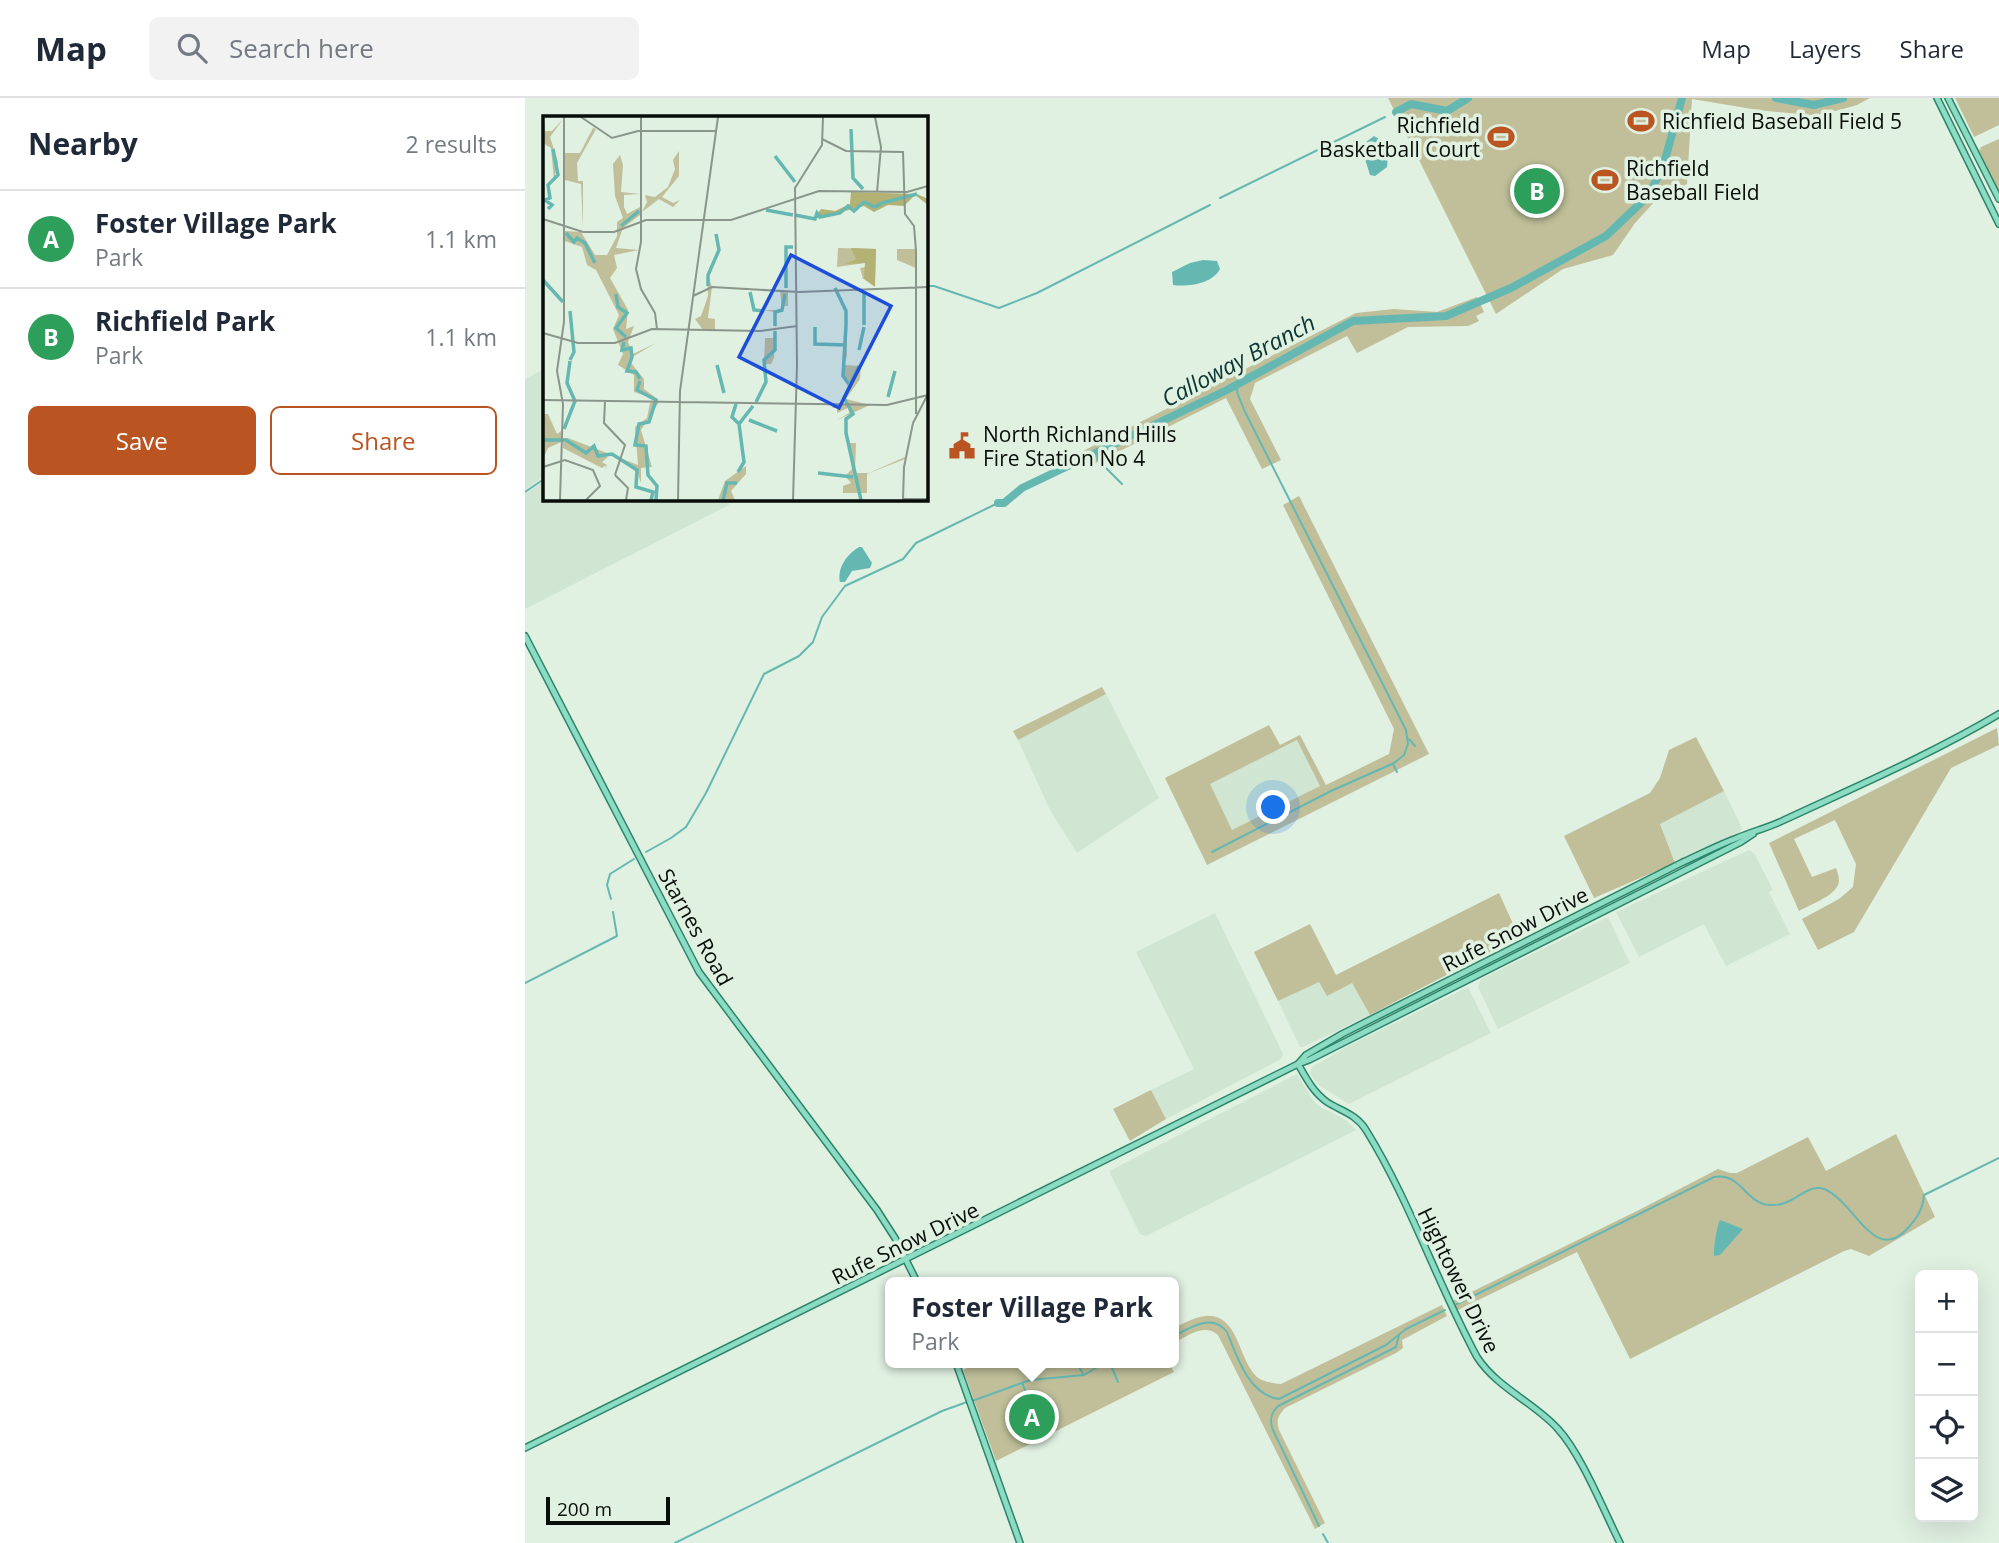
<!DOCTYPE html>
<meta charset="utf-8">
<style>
body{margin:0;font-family:"Open Sans",sans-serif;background:#f2f2f3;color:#1f2937}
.controls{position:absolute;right:21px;bottom:21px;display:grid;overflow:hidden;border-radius:10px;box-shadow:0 7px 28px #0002}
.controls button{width:63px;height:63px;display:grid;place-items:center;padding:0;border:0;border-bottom:2px solid #e0e1e3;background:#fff;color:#1f2937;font:35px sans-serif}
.scale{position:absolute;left:21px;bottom:18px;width:124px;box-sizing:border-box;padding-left:7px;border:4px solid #080d09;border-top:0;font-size:19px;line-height:24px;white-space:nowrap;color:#080d09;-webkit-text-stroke:5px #e0f0e1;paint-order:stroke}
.you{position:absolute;left:749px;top:710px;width:24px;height:24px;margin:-18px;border:5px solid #fff;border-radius:50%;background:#1a73e8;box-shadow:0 0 0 10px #1a73e833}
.badge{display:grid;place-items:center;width:46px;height:46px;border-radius:50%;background:#ba5522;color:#fff;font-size:23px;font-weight:700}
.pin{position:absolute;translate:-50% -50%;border:4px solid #fff;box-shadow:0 2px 7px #0006}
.popup{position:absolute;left:360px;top:1179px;width:294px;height:91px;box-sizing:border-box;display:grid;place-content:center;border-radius:10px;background:#fff;filter:drop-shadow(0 2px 5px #0005);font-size:23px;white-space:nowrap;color:#747a83}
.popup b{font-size:26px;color:#1f2937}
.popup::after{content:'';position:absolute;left:50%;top:100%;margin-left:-14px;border:14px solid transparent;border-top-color:#fff}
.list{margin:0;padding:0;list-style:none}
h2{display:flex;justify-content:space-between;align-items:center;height:91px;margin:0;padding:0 28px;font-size:30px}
h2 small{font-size:23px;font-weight:400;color:#747a83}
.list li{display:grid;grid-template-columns:46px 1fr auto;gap:21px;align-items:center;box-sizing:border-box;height:98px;padding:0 28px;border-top:2px solid #e0e1e3}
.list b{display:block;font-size:26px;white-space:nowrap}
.list p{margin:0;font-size:23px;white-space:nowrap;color:#747a83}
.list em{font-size:23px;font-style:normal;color:#747a83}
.actions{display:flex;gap:14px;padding:21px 28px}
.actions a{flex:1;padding:16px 0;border:2px solid #ba5522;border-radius:10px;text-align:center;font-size:24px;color:#ba5522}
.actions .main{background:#ba5522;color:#fff}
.icon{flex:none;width:38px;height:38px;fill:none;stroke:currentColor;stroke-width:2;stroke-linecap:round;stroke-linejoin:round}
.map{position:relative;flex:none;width:1474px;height:1445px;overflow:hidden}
header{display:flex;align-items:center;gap:42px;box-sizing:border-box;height:98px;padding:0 35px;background:#fff;border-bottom:2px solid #e0e1e3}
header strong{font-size:33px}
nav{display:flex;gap:38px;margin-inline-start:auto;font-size:24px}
.search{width:490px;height:63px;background:#f2f2f3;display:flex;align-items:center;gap:18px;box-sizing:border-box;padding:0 24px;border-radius:10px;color:#747a83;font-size:26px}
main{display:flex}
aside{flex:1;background:#fff}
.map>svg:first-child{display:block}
.built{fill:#d0e6d2}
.green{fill:#c0bf9a;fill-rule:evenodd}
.water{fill:#65b8b2}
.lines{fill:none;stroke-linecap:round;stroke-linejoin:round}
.stream{stroke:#65b8b2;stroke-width:2}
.river{stroke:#65b8b2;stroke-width:8}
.major-casing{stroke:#2c8469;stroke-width:8}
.major{stroke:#8cdcc4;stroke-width:5}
.labels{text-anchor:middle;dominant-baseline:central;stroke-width:7;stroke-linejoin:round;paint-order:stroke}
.poi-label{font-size:21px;fill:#080d09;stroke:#e0f0e1;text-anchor:start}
.street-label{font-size:21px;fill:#080d09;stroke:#e0f0e1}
.water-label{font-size:23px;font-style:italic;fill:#0b3532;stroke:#e0f0e1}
.inset-river{fill:none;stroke:#65b8b2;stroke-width:3.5}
.inset-road{fill:none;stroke:#8a958b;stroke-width:2}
.view{fill:#1d4ed8;fill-opacity:0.15;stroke:#1d4ed8;stroke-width:3.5}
.inset-edge{fill:none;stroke:#080d09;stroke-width:3.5}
</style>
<header>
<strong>Map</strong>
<div class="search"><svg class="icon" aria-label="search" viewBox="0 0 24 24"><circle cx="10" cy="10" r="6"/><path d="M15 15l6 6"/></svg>Search here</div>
<nav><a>Map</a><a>Layers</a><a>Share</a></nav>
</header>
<main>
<aside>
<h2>Nearby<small>2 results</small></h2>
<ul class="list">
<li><span class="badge" style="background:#2e9e5b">A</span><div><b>Foster Village Park</b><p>Park</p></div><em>1.1 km</em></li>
<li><span class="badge" style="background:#2e9e5b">B</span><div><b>Richfield Park</b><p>Park</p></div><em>1.1 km</em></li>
</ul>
<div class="actions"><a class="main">Save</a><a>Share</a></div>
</aside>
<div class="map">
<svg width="1474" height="1445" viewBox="0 0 1474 1445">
<rect width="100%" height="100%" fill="#e0f0e1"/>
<g class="built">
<polygon points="19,271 19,378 0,392 0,281"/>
<polygon points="19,383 19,401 201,401 204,407 0,511 0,396"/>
<polygon points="581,596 634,700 552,755 526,714 493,642"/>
<polygon points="773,642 795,688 707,732 684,686"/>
<polygon points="1199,693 1217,730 1215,734 1150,765 1135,726"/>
<polygon points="1224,752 1229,755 1248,792 1244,794 1265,836 1201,868 1179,826 1114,859 1091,814"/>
<polygon points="690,815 758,956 756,961 641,1021 626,992 669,971 611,854"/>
<polygon points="1083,819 1105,865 973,931 953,889 956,881"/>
<polygon points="794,883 827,885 845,917 778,949 775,949 753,903"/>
<polygon points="943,889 966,935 824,1006 792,986 785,975 787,969 825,947"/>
<polygon points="772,976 788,1002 795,1009 818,1020 831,1032 621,1138 615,1136 584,1073"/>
</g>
<g class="green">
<polygon points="863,0 1345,0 1332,7 1293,18 1233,12 1167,1 1162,86 1131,102 1110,125 1088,157 1038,171 971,216"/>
<polygon points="1430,0 1474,0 1474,27 1449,39"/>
<polygon points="1474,41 1474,94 1454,53 1456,49"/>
<polygon points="952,199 959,214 951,218 954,223 943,228 883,229 832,255 822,238 730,285 725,301 756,362 737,371 701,300 557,372 550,357 831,215 869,211 912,214"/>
<path d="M 774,398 L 904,656 L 682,767 L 640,680 L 744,627 L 755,647 L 775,637 L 801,687 L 864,656 L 869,631 L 758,407 ZM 772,642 L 795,688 L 707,732 L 685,686 Z"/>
<polygon points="577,589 581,596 493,642 488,633"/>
<path d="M 1472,630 L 1474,647 L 1426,670 L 1329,834 L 1293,852 L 1277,821 L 1314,801 L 1328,789 L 1331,766 L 1310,722 L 1269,741 L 1287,779 L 1311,770 C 1313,775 1315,782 1313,787 C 1308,799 1284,807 1274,813 L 1244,745 Z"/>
<polygon points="1171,639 1199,693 1135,726 1150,765 1069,800 1039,738 1125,695 1135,680 1144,652"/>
<polygon points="974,795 994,839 845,917 827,885 802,898 794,884 753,903 729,854 785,826 811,877"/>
<polygon points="626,992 641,1021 605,1043 588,1011"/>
<polygon points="1371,1036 1410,1119 1344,1158 1326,1151 1319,1153 1105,1261 1052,1154 933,1212 928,1203 1114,1112 1193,1071 1205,1075 1212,1075 1283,1039 1301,1073"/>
<path d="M 917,1207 L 922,1218 L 877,1242 L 878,1250 L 871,1255 L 760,1310 C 753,1318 751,1322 754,1332 L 800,1425 L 790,1431 L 693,1237 C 679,1225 663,1238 649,1245 L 649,1230 C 658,1226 669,1219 680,1218 C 713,1215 713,1259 730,1277 C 736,1284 748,1285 756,1286 Z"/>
<polygon points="452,1265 644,1265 649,1274 471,1363 438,1272"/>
</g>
<g class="water">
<path d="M 849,38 C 860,43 864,57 862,69 L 850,78 L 845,77 L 835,45 L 841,44 Z"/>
<path d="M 678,162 L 692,163 L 695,171 C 687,186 663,189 648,187 L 647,174 L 665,165 Z"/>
<path d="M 334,449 L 337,449 L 347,465 L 345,470 L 327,473 L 320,484 L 315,484 C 312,470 322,456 334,449 Z"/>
<path d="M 1195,1122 L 1218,1131 L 1195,1157 L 1189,1158 C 1188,1152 1192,1127 1195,1122 Z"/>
</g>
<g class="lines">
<g class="stream">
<polyline points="695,100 860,19"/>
<polyline points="401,188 409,188 474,210 512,195 685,107"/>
<polyline points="584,349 573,357 572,361 597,386"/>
<polyline points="0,394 19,381"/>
<polyline points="884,641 890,648"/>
<polyline points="868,666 872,674"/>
<polyline points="121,754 146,740 161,729 181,695 239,576 274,558 288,544 297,519 320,488 378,461 391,445 473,405"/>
<polyline points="687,754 806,693 869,665 879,657 883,646 881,632 720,314 712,294 713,286"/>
<polyline points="86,801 82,787 85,776 109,761"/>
<polyline points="0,885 92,838 88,814"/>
<path d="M 932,1206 L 1189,1079 C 1216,1074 1220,1105 1244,1107 C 1270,1109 1280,1085 1299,1091 C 1330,1103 1349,1168 1383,1130 C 1392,1120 1398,1111 1399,1097 L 1474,1060"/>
<path d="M 649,1238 C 666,1229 687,1215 702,1234 C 712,1259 724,1297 754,1301 L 861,1247 L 881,1231 L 920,1212"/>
<polyline points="552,1265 558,1276"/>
<polyline points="585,1265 593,1284"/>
<polyline points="497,1285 505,1303"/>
<polyline points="447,1303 505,1282 559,1277 579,1265"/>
<path d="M 794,1428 L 748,1332 C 744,1322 746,1315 753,1308 L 871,1249 L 874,1237"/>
<polyline points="798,1436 803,1445"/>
<polyline points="150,1445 417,1313 442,1304"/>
</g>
<g class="river">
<polyline points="1251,0 1289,7 1318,0"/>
<polyline points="871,14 886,6 922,13 943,0"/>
<polyline points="473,405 479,405 497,390 702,292 828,223 921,218 986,190 1081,138 1123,98 1138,69 1157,0"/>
</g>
<g class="major-casing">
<g id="major">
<polyline points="1412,0 1474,126"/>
<polyline points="1423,0 1474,101"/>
<polyline points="0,538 174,874 352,1112 370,1140 392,1184"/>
<path d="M 774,965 L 781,957 L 817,936 L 1158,764 C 1176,756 1193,747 1212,740 C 1226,734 1242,730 1257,723 C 1330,689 1405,657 1474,616"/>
<path d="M 773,966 C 781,980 788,994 802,1004 C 816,1013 831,1016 841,1032 C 885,1103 912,1185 952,1259 C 972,1290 1010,1305 1033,1331 C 1056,1356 1079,1413 1095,1445"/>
<polyline points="431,1265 495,1445"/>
<polyline points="0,1350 773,966 784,962 1216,744 1228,736"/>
</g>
</g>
<use href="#major" class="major"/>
</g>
<defs>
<g id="stadium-bare" transform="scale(2.1)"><path d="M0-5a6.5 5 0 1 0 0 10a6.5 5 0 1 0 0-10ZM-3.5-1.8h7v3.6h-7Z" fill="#ba5522" stroke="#e0f0e1" stroke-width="2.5" paint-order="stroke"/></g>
<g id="civic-bare" transform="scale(2.1)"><path d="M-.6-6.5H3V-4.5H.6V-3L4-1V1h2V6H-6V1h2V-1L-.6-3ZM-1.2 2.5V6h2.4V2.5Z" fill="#ba5522" stroke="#e0f0e1" stroke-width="2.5" paint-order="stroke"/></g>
</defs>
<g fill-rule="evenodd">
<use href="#stadium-bare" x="1116" y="23"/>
<use href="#stadium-bare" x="976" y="39"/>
<use href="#stadium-bare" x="1080" y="82"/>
<use href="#civic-bare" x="437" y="348"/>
</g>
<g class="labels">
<g class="poi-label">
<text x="1137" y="23">Richfield Baseball Field 5</text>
<text x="955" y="27" text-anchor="end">Richfield<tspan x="955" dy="24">Basketball Court</tspan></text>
<text x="1101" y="70">Richfield<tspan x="1101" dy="24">Baseball Field</tspan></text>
<text x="458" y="336">North Richland Hills<tspan x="458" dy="24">Fire Station No 4</tspan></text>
</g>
<g class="street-label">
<text transform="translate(171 829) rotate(61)">Starnes Road</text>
<text transform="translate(990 831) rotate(-27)">Rufe Snow Drive</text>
<text transform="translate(380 1145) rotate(-26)">Rufe Snow Drive</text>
<text transform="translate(934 1182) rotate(64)">Hightower Drive</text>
</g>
<g class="water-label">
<text transform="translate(713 262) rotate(-28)">Calloway Branch</text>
</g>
</g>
<g transform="translate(18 18)">
<rect width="385" height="385" fill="#e0f0e1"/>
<path d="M 0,1 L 2,15 L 9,15 L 20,3 L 7,21 L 15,46 L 11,64 L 8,32 L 0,27 ZM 50,12 L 53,13 L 34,47 L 35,65 L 40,65 L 40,113 L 38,68 L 22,64 L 21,37 L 37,37 ZM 136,35 L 136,60 L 119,81 L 130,87 L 137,84 L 130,91 L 116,83 L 99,96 L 104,86 L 102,79 L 112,81 L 125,71 L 132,53 L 130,44 ZM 77,39 L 80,49 L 78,76 L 97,78 L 81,79 L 81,91 L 84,98 L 97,91 L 97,99 L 80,112 L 73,132 L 96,134 L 71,139 L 74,152 L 67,162 L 85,194 L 83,213 L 91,210 L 85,226 L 90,238 L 113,227 L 91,240 L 88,247 L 101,263 L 101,273 L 116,284 L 91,276 L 91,259 L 75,249 L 80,238 L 70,213 L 76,199 L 53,154 L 44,149 L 39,131 L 22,125 L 22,115 L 38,116 L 52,139 L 64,139 L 74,120 L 74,106 L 80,102 L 72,80 L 70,48 ZM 295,132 L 333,133 L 332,163 L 320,163 L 317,152 L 322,151 L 322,147 L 294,151 ZM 354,133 L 372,133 L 373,152 L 354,144 ZM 171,154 L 165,159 L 169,171 L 165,202 L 172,203 L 172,214 L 160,214 L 152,203 L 158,200 L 165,180 L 164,158 ZM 237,175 L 245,176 L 245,190 L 240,190 L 240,195 L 233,197 L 231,242 L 228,248 L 221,248 L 222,222 L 231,222 L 232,211 L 231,196 L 221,194 L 239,194 ZM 304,215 L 304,240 L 301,249 L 318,250 L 317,263 L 303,283 L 327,289 L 294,304 L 306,297 L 305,292 L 294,297 L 294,292 L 288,292 L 305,287 L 301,282 L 307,271 L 299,260 L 303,231 L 296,229 L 302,228 ZM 116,286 L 98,314 L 109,351 L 98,352 L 98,367 L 93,353 L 68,339 L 59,339 L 65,341 L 59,346 L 64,349 L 62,355 L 63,349 L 59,352 L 20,332 L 20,322 L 25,322 L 95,349 L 92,311 L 104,302 L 107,287 ZM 0,298 L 5,298 L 14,318 L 18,315 L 18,326 L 5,332 L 0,343 ZM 306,327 L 313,327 L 312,357 L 326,357 L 362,341 L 362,343 L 324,358 L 324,377 L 300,377 L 300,370 L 308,367 L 302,360 L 309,353 ZM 203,350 L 203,358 L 188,375 L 192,384 L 175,384 L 182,365 Z" fill="#c0bf9a"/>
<path d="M 308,76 L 374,78 L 385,83 L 385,89 L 372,79 L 361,90 L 345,89 L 331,96 L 321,90 L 271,103 L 278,93 L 292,95 L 307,88 ZM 308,132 L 333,133 L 332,171 L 321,163 L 322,147 L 303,148 L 313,143 Z" fill="#b3b173"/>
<path class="inset-river" d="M 308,13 L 310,62 L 320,73M 232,40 L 252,66M 339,87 L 374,78M 5,93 L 9,89 L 2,84 L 7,82 L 5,69 L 15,59 L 10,33M 223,94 L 250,99M 252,99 L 272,103 L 274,97 L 277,101 L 297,97 L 305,90 L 311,95 L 321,86 L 332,91 L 339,87M 78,110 L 96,95M 23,117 L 31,126 L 34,122 L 42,127 L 52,147M 0,164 L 20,186M 165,170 L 165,159 L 176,134 L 173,118M 243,172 L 243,131 L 250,131M 292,172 L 303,195 L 303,209M 207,176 L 211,194 L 221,195M 321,176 L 321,209M 73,178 L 75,191 L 84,197 L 73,212 L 83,221M 27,195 L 31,236 L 27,244M 303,209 L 300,260 L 308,271M 232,210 L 232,196 L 239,194 L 242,178M 272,211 L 272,228 L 303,229M 81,226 L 79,234 L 88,232 L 89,241 L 84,255 L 93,256 L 97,263M 316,234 L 321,211M 174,249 L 181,277M 316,250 L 301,282 L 310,298 L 303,303 L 303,317 L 318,384M 97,265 L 94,274 L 113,284 L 106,306 L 96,308 L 92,329 L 103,330 L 105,359 L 114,370 L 113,384M 345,281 L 352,255M 213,286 L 223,266 L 221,244 L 232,234 L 232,215M 193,288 L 189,301 L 195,307M 206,304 L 234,315M 21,313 L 32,285 L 24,267 L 27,245M 0,324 L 23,324 L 43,337 L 51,330 L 55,340 L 69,338 L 94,354 L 93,371 L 110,376 L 108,384M 195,356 L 201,346 L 196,308 L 210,290M 275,357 L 310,361M 180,384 L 184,367 L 194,367"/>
<path class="inset-road" d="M 38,1 L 69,22 L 95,15 L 173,15M 98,1 L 98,126 L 93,153 L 98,173 L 112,197 L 114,213M 332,1 L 338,31 L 334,76M 279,23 L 303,35 L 360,36 L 362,98 L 371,110 L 373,135 L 373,298M 0,103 L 40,116 L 71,116 L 103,104 L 188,104 L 276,75 L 364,76 L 385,70M 150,180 L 169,171 L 256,176 L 385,171M 0,217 L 35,227 L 72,227 L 109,213 L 218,215 L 254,210M 254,249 L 252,72 L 279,29 L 280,1M 0,284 L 344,289 L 385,279M 62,285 L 61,307 L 82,329 L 72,359M 0,351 L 22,344 L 50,354 L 57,370 L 43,384M 72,359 L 85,372 L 83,384M 360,383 L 385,383M 17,384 L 20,288 L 14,255 L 21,206 L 21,1M 135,384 L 137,275 L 175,1M 250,384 L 254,249M 360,384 L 361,351 L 370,307 L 385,278"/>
<path class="view" d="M 248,139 L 348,190 L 296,292 L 196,241 Z"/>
<rect width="385" height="385" class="inset-edge"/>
</g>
</svg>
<div class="controls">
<button>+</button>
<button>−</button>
<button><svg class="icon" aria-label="locate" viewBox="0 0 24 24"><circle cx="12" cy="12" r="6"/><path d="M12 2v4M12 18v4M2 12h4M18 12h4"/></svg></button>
<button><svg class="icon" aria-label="layers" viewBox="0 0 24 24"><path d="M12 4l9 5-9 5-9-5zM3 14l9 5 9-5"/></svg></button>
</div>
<div class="scale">200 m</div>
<div class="you"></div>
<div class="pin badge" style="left:507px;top:1319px;background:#2e9e5b">A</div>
<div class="popup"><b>Foster Village Park</b>Park</div>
<div class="pin badge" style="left:1012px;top:93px;background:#2e9e5b">B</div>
</div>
</main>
